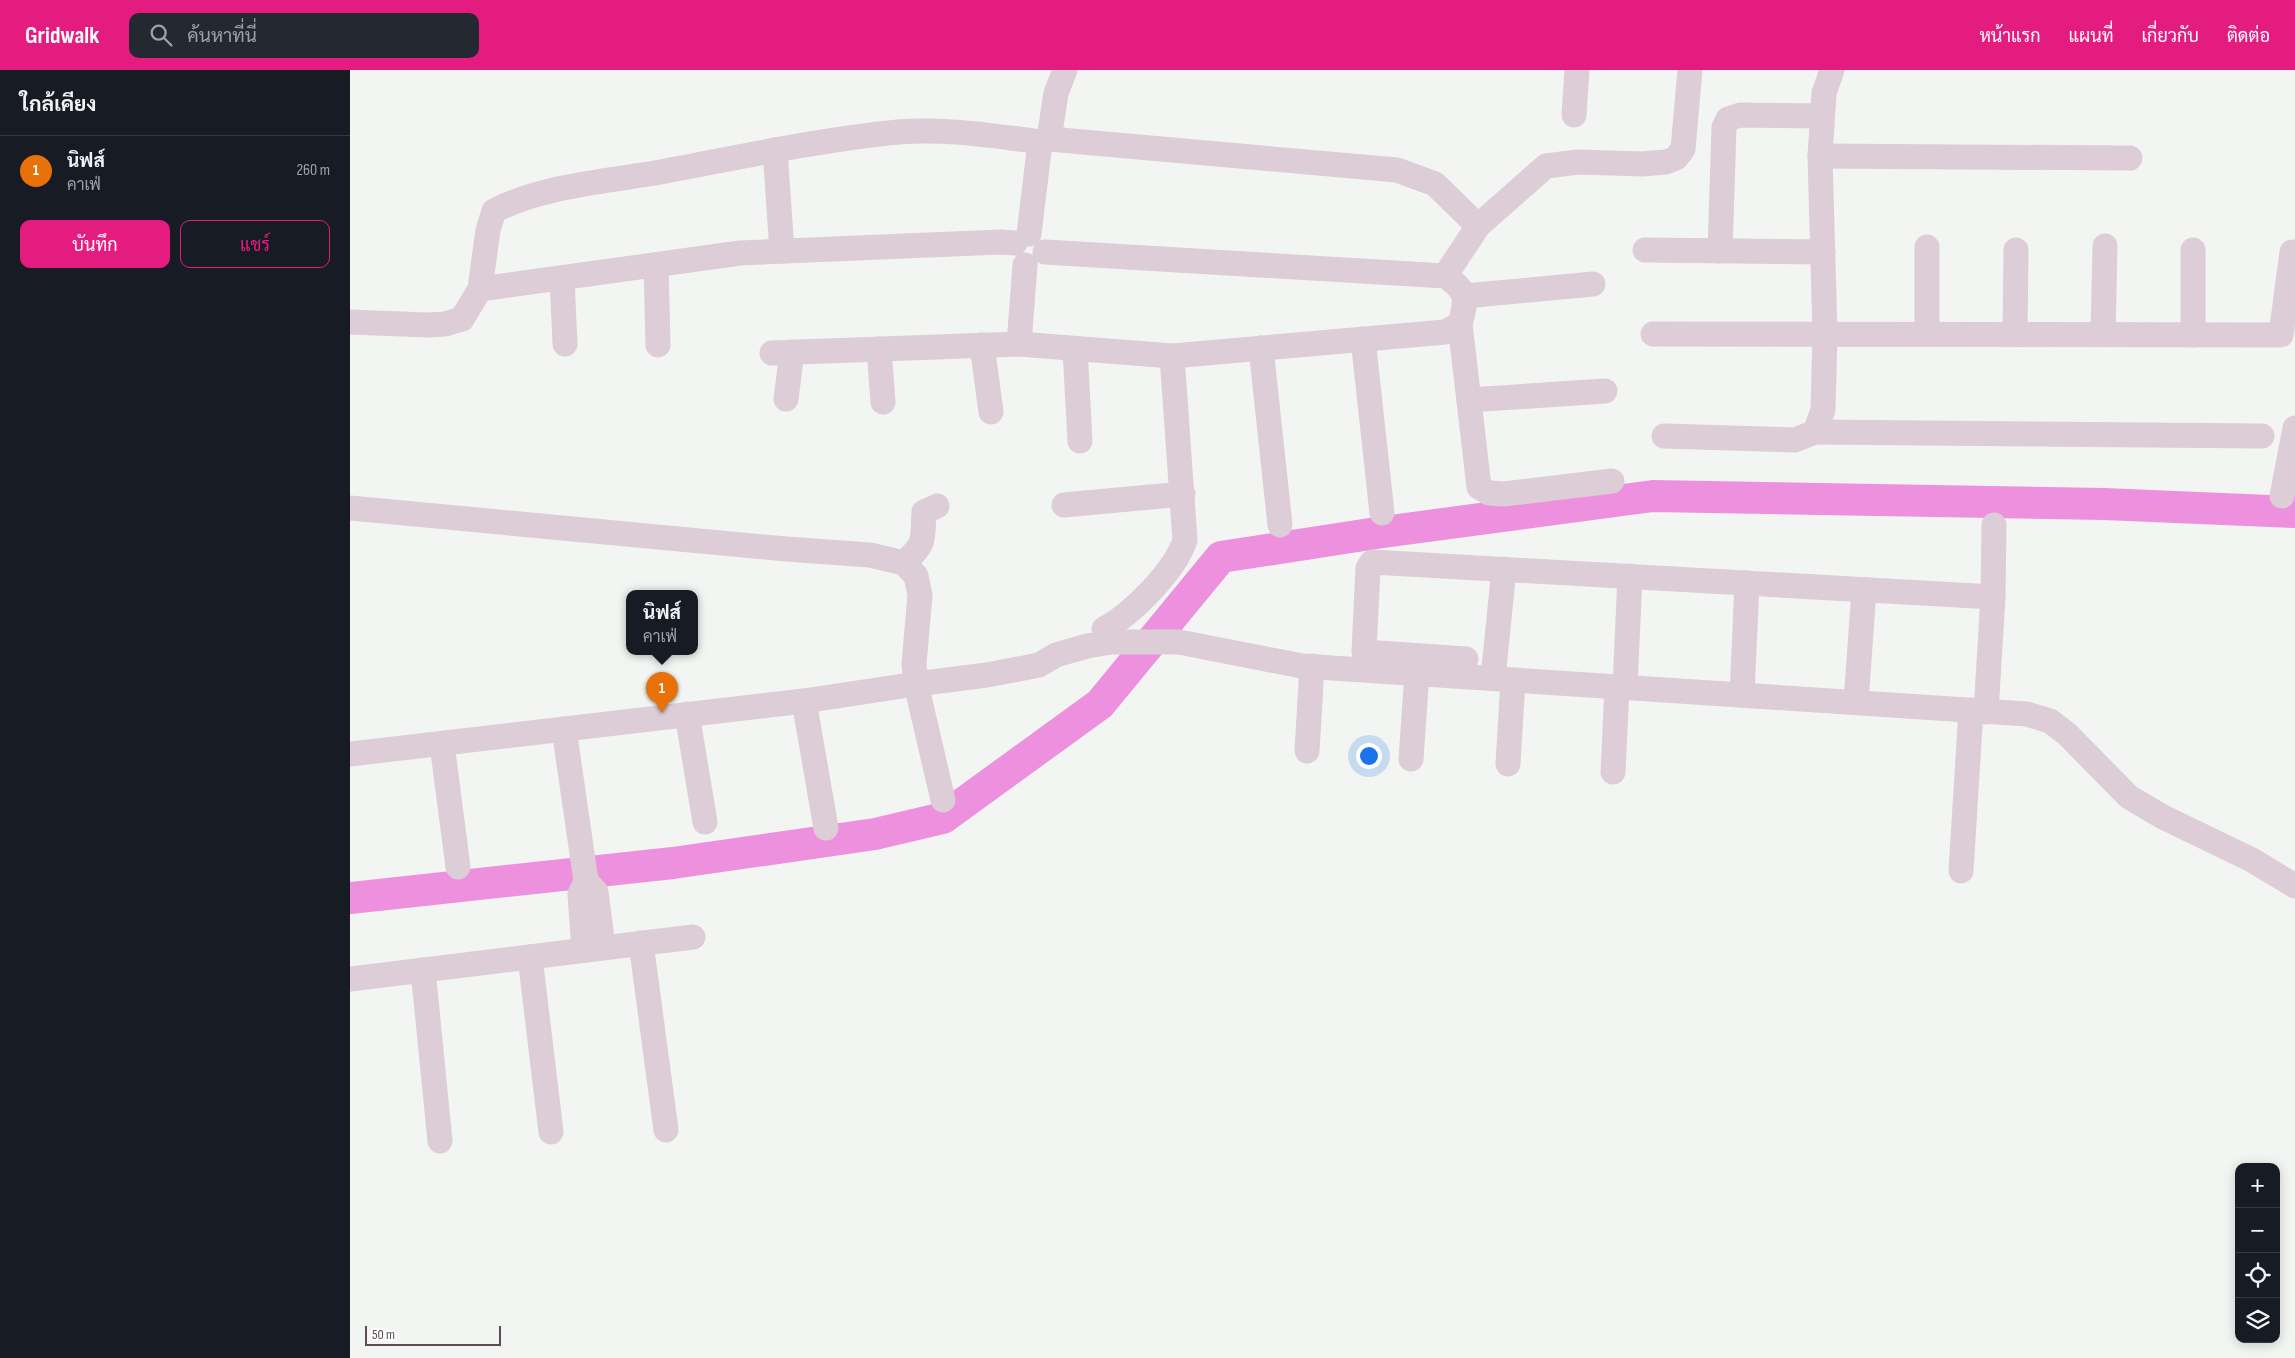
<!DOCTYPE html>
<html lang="th">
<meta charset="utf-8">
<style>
body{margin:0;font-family:"Sofia Sans Condensed",Sarabun,sans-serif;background:#242831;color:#f1f3f6}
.controls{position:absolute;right:15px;bottom:15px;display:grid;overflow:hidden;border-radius:10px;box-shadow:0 2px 12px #0003}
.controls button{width:45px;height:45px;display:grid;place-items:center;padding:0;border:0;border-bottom:1px solid #363941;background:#171b24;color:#f1f3f6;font:25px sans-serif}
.scale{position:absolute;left:15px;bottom:12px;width:136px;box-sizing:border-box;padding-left:5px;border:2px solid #604a57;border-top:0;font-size:14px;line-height:18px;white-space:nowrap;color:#604a57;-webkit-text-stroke:4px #fff;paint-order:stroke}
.you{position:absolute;left:1018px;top:685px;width:18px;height:18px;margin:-12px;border:4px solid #fff;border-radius:50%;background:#1a73e8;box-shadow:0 0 0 8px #1a73e833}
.badge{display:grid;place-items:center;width:32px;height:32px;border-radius:50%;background:#e51c80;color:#fff;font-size:16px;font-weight:700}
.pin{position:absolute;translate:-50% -41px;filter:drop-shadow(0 1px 2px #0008)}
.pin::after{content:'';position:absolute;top:26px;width:18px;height:15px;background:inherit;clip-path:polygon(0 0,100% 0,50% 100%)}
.popup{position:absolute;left:276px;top:520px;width:72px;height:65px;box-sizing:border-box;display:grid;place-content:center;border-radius:10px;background:#171b24;filter:drop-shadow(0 1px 4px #0005);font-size:16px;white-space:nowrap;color:#9ea1a6}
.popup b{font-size:19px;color:#f1f3f6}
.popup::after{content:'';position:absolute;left:50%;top:100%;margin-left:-10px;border:10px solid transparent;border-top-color:#171b24}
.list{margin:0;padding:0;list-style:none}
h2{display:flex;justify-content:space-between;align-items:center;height:65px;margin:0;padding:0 20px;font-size:21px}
h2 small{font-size:16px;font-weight:400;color:#9ea1a6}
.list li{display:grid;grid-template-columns:32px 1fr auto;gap:15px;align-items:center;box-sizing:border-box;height:70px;padding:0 20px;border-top:1px solid #363941}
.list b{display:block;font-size:19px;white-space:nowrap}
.list p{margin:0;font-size:16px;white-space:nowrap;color:#9ea1a6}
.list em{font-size:16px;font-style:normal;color:#9ea1a6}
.actions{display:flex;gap:10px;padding:15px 20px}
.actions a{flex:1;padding:11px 0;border:1px solid #e51c80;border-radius:10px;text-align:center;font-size:18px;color:#e51c80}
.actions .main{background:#e51c80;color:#fff}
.icon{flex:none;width:28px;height:28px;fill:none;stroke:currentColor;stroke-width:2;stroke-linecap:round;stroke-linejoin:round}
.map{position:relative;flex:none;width:1945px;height:1288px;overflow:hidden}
header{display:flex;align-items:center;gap:30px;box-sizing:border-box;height:70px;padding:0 25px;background:#e51c80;color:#fff}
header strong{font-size:24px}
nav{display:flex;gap:28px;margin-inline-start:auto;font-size:18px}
.search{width:350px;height:45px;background:#242831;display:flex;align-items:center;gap:12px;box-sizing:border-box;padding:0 18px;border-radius:10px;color:#9ea1a6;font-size:19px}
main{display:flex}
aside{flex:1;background:#171b24}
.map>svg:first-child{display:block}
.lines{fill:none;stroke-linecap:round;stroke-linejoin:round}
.canal{stroke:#ed91df;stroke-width:19}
.river{stroke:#ed91df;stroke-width:32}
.minor{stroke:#dccdd6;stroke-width:25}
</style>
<header>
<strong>Gridwalk</strong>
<div class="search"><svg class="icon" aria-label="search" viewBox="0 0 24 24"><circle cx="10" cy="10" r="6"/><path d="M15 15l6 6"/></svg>ค้นหาที่นี่</div>
<nav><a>หน้าแรก</a><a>แผนที่</a><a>เกี่ยวกับ</a><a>ติดต่อ</a></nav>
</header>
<main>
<aside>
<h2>ใกล้เคียง<small></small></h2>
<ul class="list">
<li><span class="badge" style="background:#e8710a">1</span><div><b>นิฟส์</b><p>คาเฟ่</p></div><em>260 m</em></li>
</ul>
<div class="actions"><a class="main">บันทึก</a><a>แชร์</a></div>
</aside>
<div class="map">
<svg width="1945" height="1288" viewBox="0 0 1945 1288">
<rect width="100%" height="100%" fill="#f3f5f3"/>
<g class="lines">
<polyline class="canal" points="1944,442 1945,436"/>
<polyline class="river" points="0,828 323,793 525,764 593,748 750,634 871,487 1033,462 1303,426 1754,434 1945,442"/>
<g class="minor">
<polyline points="1224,45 1227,0"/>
<polyline points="699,69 706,23 715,0"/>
<polyline points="425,80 432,181"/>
<polyline points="1470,86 1780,88"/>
<polyline points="679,164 689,81 692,72 699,69 1047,100 1085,114 1128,156"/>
<polyline points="1577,177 1577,264"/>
<polyline points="1295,180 1473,182"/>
<polyline points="1843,180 1843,265"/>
<polyline points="1370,181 1374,57 1378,49 1390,45 1472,46"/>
<path d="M 695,182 L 1095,206 C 1118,221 1117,229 1110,254 L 1095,262 L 822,286"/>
<polyline points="306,195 308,275"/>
<path d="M 675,195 L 669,274 L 822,286 L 835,470 C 825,501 782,544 754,559"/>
<polyline points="1095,206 1128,156 1196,96 1228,92 1292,94 1316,92 1326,88 1333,79 1340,0"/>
<polyline points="212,208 215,274"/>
<path d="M 130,219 L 138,160 L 144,141 C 189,117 255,111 305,103 C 386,88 467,70 548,62 C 596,58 644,66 692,72"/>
<polyline points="1115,226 1243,214"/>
<polyline points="0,252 77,255 95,254 112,249 130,219 390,183 650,172 665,173"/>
<polyline points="1110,254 1129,417 1139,423 1154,424 1262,411"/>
<polyline points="1303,264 1931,265 1942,182"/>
<polyline points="1665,264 1666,180"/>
<polyline points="1753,264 1755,176"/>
<polyline points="1013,269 1032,443"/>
<polyline points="632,275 641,342"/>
<polyline points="911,278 930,455"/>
<polyline points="529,279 533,332"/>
<polyline points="725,279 730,371"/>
<polyline points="422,283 669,274"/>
<polyline points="436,329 442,282"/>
<polyline points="1119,330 1255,321"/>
<polyline points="1465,362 1912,366"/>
<polyline points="1314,366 1445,370 1465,362 1473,340 1475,264 1470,86 1474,23 1482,0"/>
<polyline points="1932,426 1945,358"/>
<polyline points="714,435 833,424"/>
<polyline points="0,438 436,479 520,485 554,493 566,506 570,525 564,594 566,614 593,730"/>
<path d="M 554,493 C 577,472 572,470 574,442 L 587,436"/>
<polyline points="1116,589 1014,582 1018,498 1022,492 1643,527"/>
<polyline points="1143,608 1154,499"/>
<polyline points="1275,617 1280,506"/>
<polyline points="1392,625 1397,513"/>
<polyline points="454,631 476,758"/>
<polyline points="1506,632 1514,520"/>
<polyline points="1636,642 1643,527 1644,455"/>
<polyline points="337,644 355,752"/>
<polyline points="214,659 236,811 230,824 234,880"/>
<polyline points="92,674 108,797"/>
<polyline points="957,681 962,596"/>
<polyline points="0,684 454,631 566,614 637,605 689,595 706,585 737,576 761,572 829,572 952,596 1677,644 1700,651 1717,664 1779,727 1813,747 1902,790 1945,816"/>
<polyline points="1061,689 1067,603"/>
<polyline points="1158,694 1163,610"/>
<polyline points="1263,702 1267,616"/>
<polyline points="1611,801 1621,640"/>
<polyline points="238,813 246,822 253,877"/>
<polyline points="291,873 316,1060"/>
<polyline points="180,887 201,1062"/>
<polyline points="73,900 90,1071"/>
<polyline points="0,909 343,867"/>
</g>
</g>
</svg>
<div class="controls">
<button>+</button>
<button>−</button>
<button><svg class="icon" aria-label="locate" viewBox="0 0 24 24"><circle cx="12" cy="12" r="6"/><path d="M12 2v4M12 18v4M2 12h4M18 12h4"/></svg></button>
<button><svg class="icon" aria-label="layers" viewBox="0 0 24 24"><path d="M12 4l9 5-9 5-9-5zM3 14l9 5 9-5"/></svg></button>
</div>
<div class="scale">50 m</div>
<div class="you"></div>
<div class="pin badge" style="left:312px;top:643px;background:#e8710a">1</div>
<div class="popup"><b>นิฟส์</b>คาเฟ่</div>
</div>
</main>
